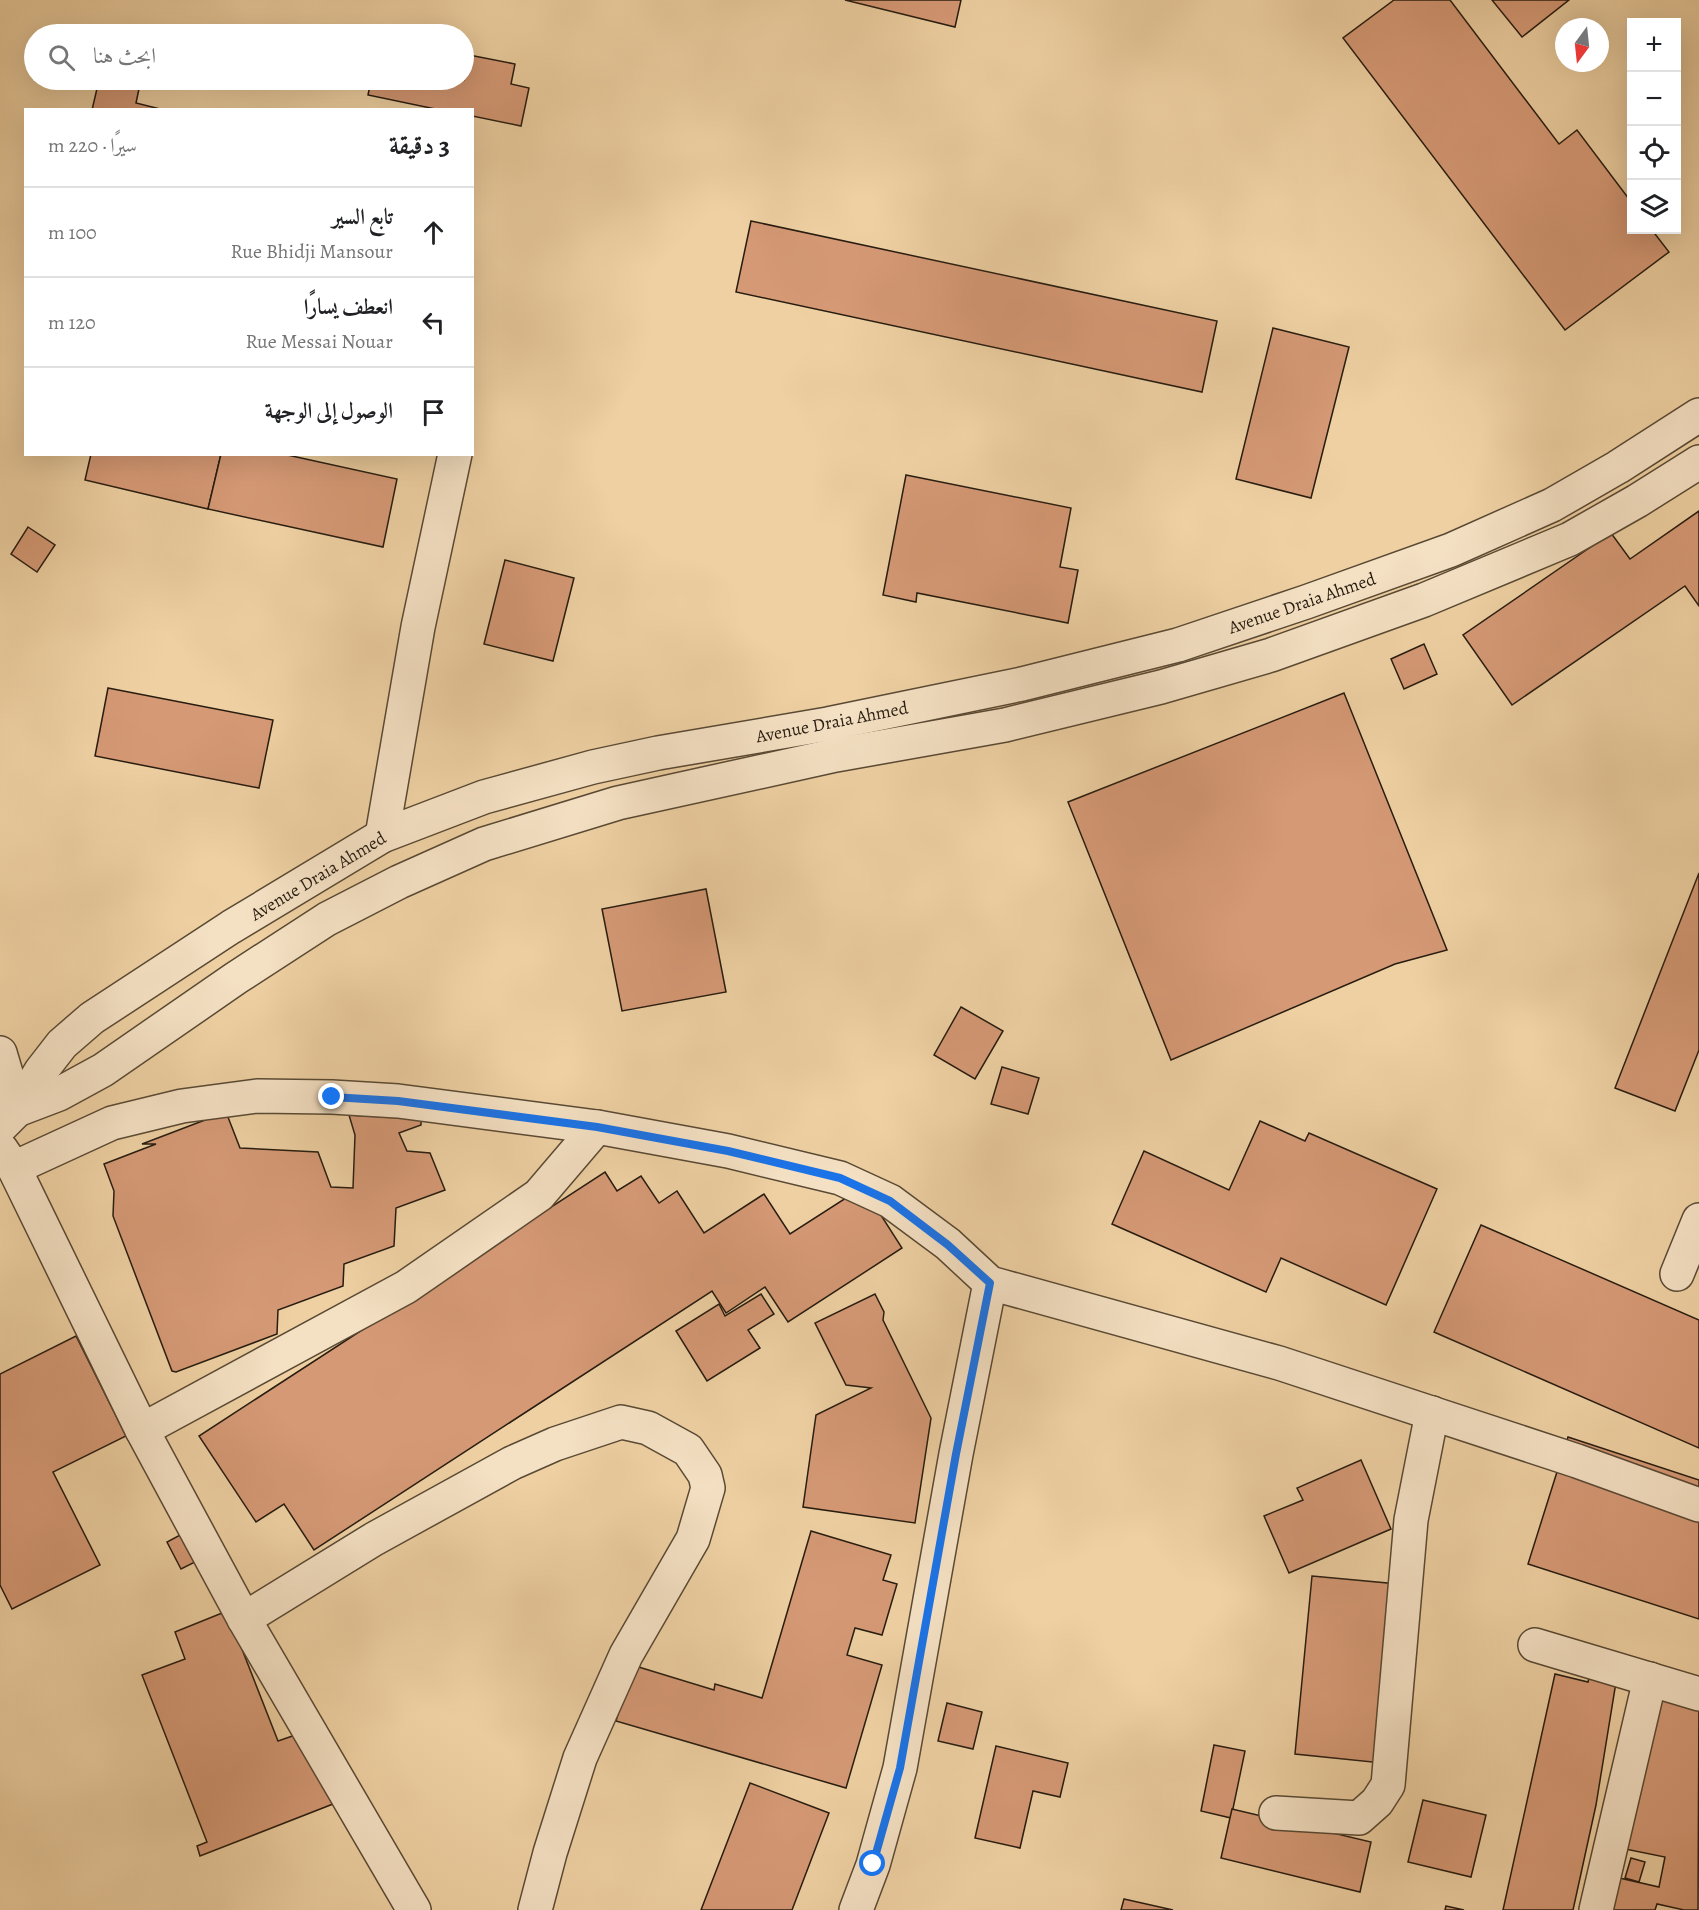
<!DOCTYPE html>
<html lang="ar">
<meta charset="utf-8">
<style>
body{margin:0;font-family:Alegreya,Amiri,serif;background:#f6f6f6;color:#202124;direction:rtl}
.controls{position:absolute;right:18px;top:18px;display:grid;overflow:hidden;border-radius:0px;box-shadow:0 6px 24px #0002}
.controls button{width:54px;height:54px;display:grid;place-items:center;padding:0;border:0;border-bottom:2px solid #e0e0e0;background:#fff;color:#202124;font:30px sans-serif}
.compass{position:absolute;left:1555px;top:18px;width:54px;height:54px;border-radius:50%;background:#fff;box-shadow:0 6px 24px #0002;rotate:195deg}
.stop{position:absolute;width:18px;height:18px;margin:-14px;border:4px solid #1a73e8;border-radius:50%;background:#fff}
.stop.end{background:#1a73e8;border-color:#fff;box-shadow:0 2px 6px #0008}
.list{margin:0;padding:0;list-style:none}
h2{display:flex;justify-content:space-between;align-items:center;height:78px;margin:0;padding:0 24px;font-size:26px}
h2 small{font-size:20px;font-weight:400;color:#757577}
.list li{display:grid;grid-template-columns:39px 1fr auto;gap:18px;align-items:center;box-sizing:border-box;height:90px;padding:0 24px;border-top:2px solid #e0e0e0}
.list b{display:block;font-size:22px;white-space:nowrap}
.list p{margin:0;font-size:20px;white-space:nowrap;color:#757577}
.list em{font-size:20px;font-style:normal;color:#757577}
.icon{flex:none;width:33px;height:33px;fill:none;stroke:currentColor;stroke-width:2;stroke-linecap:round;stroke-linejoin:round}
.map{position:relative;flex:none;width:1699px;height:1910px;overflow:hidden;direction:ltr}
.search{position:absolute;background:#fff;box-shadow:0 6px 24px #0002;left:24px;top:24px;width:450px;height:66px;display:flex;align-items:center;gap:15px;box-sizing:border-box;padding:0 21px;border-radius:33px;color:#757577;font-size:22px}
.panel{position:absolute;background:#fff;box-shadow:0 6px 24px #0002;left:24px;top:108px;width:450px;height:348px;border-radius:0px;direction:rtl}
.map>svg:first-child{display:block}
.building{fill:#d59975;stroke:#271c10;stroke-width:1.5}
.lines{fill:none;stroke-linecap:round;stroke-linejoin:round}
.minor-casing{stroke:#594934;stroke-width:36}
.minor{stroke:#f4e0c3;stroke-width:33}
.route{stroke:#1a73e8;stroke-width:8}
.labels{text-anchor:middle;dominant-baseline:central;stroke-width:6;stroke-linejoin:round;paint-order:stroke}
.street-label{font-size:18px;fill:#271c10;stroke:#f4e0c3}
</style>
<div class="map">
<svg width="1699" height="1910" viewBox="0 0 1699 1910">
<rect width="100%" height="100%" fill="#eed0a2"/>
<filter id="stains"><feTurbulence type="fractalNoise" baseFrequency=".00333" numOctaves="4"/><feColorMatrix values="0 0 0 0 .2 0 0 0 0 .09 0 0 0 0 .02 0 0 0 .5 -.17"/></filter>
<radialGradient id="worn" r=".72"><stop offset=".6" stop-color="#630" stop-opacity="0"/><stop offset="1" stop-color="#630" stop-opacity=".3"/></radialGradient>
<g class="building">
<polygon points="845,0 961,0 955,27"/>
<polygon points="1394,0 1450,0 1559,144 1577,130 1632,203 1632,230 1652,230 1669,252 1565,330 1343,38"/>
<polygon points="1492,0 1569,0 1522,37"/>
<polygon points="464,54 515,64 511,84 529,88 521,126 472,116 472,110 440,110 368,95 371,80 464,80"/>
<polygon points="99,80 118,80 140,84 136,103 164,110 92,110"/>
<polygon points="751,221 1217,321 1202,392 736,292"/>
<polygon points="1273,328 1349,347 1311,498 1236,479"/>
<polygon points="91,454 221,454 208,509 85,480"/>
<polygon points="221,454 283,454 397,479 383,547 208,509"/>
<polygon points="906,475 1071,508 1060,567 1078,570 1068,623 917,593 916,602 883,595"/>
<polygon points="1699,511 1699,606 1685,586 1512,705 1463,635 1611,533 1630,559"/>
<polygon points="28,527 55,545 37,572 11,554"/>
<polygon points="505,560 574,578 553,661 484,644"/>
<polygon points="1424,644 1437,674 1404,689 1391,659"/>
<polygon points="108,688 273,720 259,788 95,756"/>
<polygon points="1344,693 1447,950 1395,964 1171,1060 1068,802"/>
<polygon points="1699,873 1699,1050 1675,1111 1615,1088"/>
<polygon points="706,889 726,992 622,1011 602,909"/>
<polygon points="961,1007 1003,1031 975,1079 934,1055"/>
<polygon points="1002,1067 1039,1078 1028,1114 991,1104"/>
<polygon points="226,1112 240,1148 318,1152 331,1187 353,1188 355,1135 349,1115 421,1119 421,1125 399,1133 407,1151 430,1153 445,1190 396,1208 394,1246 344,1264 343,1286 278,1310 277,1334 176,1372 172,1371 113,1216 114,1191 104,1164 156,1144 142,1144"/>
<polygon points="1260,1121 1305,1141 1309,1133 1437,1189 1386,1305 1281,1258 1266,1292 1112,1224 1144,1151 1229,1190"/>
<polygon points="605,1172 617,1191 641,1176 659,1203 677,1191 704,1233 764,1194 790,1234 863,1187 902,1248 788,1322 765,1287 726,1313 712,1291 314,1550 284,1504 256,1522 199,1436"/>
<polygon points="1481,1225 1699,1320 1699,1448 1434,1332"/>
<polygon points="761,1294 774,1314 748,1330 760,1348 707,1381 676,1331 719,1304 725,1316"/>
<polygon points="875,1294 884,1312 883,1320 931,1418 915,1523 803,1507 816,1415 871,1388 846,1385 815,1323"/>
<polygon points="76,1336 126,1436 53,1472 100,1565 12,1609 0,1585 0,1374"/>
<polygon points="1568,1437 1699,1480 1699,1619 1528,1564"/>
<polygon points="1361,1460 1391,1529 1289,1573 1264,1516 1303,1500 1297,1488"/>
<polygon points="195,1527 209,1555 181,1569 167,1542"/>
<polygon points="811,1531 891,1555 883,1580 897,1584 882,1635 855,1628 847,1655 882,1665 846,1788 616,1721 632,1665 714,1690 715,1684 762,1698"/>
<polygon points="1312,1576 1398,1584 1382,1763 1295,1754"/>
<polygon points="227,1611 278,1741 304,1732 333,1804 200,1856 197,1846 207,1842 142,1675 185,1659 175,1632"/>
<polygon points="1591,1670 1617,1676 1596,1805 1573,1910 1503,1910 1555,1674 1588,1682"/>
<polygon points="1660,1686 1699,1694 1698,1910 1684,1910 1657,1904 1655,1910 1608,1910 1615,1877 1659,1887 1665,1857 1625,1849"/>
<polygon points="947,1703 982,1712 973,1749 938,1741"/>
<polygon points="1214,1745 1245,1751 1231,1818 1201,1811"/>
<polygon points="996,1746 1068,1763 1060,1797 1033,1791 1020,1848 975,1838"/>
<polygon points="750,1783 829,1813 792,1910 701,1910"/>
<polygon points="1423,1800 1486,1815 1471,1877 1408,1862"/>
<polygon points="1232,1809 1371,1842 1360,1892 1221,1858"/>
<polygon points="1631,1858 1645,1862 1639,1882 1625,1878"/>
<polygon points="1124,1899 1173,1910 1121,1910"/>
<polygon points="1446,1906 1464,1910 1445,1910"/>
</g>
<g class="lines">
<g class="minor-casing">
<g id="minor">
<polyline points="382,836 418,627 455,454"/>
<polyline points="0,1053 17,1110"/>
<polyline points="17,1110 59,1094 103,1070 236,978 327,919 399,882 484,844 618,803 836,755 1005,725 1161,687 1271,655 1424,600 1570,539 1637,501 1699,462"/>
<polyline points="0,1127 17,1110 41,1071 62,1044 92,1018 231,927 382,836 484,797 593,767 658,753 828,724 1022,684 1178,645 1306,602 1451,550 1552,505 1618,467 1699,415"/>
<polyline points="1,1149 14,1168 142,1430 244,1619 414,1910"/>
<polyline points="14,1168 112,1123 182,1106 257,1096 332,1097 398,1101 597,1127 728,1151 840,1178 890,1201 948,1244 990,1283 1279,1363 1577,1461 1699,1505"/>
<polyline points="1677,1274 1699,1220"/>
<polyline points="142,1430 406,1287 539,1195 597,1127"/>
<polyline points="244,1619 374,1539 512,1463 555,1444 621,1422 648,1428 688,1450 705,1475 708,1488 693,1539 626,1655 580,1758 550,1853 535,1910"/>
<polyline points="1535,1645 1699,1694"/>
<polyline points="1276,1813 1359,1818 1377,1802 1388,1785 1411,1520 1432,1413"/>
<polyline points="856,1910 873,1865 900,1768 956,1454 990,1283"/>
<polyline points="1596,1910 1650,1679"/>
</g>
</g>
<use href="#minor" class="minor"/>
</g>
<g class="lines">
<polyline class="route" points="332,1097 398,1101 597,1127 728,1151 840,1178 890,1201 948,1245 990,1283 956,1454 900,1768 873,1864"/>
</g>
<g class="labels">
<g class="street-label">
<text transform="translate(1302 603) rotate(-19)">Avenue Draia Ahmed</text>
<text transform="translate(832 722) rotate(-11)">Avenue Draia Ahmed</text>
<text transform="translate(318 876) rotate(-31)">Avenue Draia Ahmed</text>
</g>
</g>
<rect width="100%" height="100%" filter="url(#stains)"/>
<rect width="100%" height="100%" fill="url(#worn)"/>
</svg>
<div class="controls">
<button>+</button>
<button>−</button>
<button><svg class="icon" aria-label="locate" viewBox="0 0 24 24"><circle cx="12" cy="12" r="6"/><path d="M12 2v4M12 18v4M2 12h4M18 12h4"/></svg></button>
<button><svg class="icon" aria-label="layers" viewBox="0 0 24 24"><path d="M12 4l9 5-9 5-9-5zM3 14l9 5 9-5"/></svg></button>
</div>
<svg class="compass" viewBox="-18 -18 36 36"><path d="M0-13l5 13h-10z" fill="#e53935"/><path d="M0 13l5-13h-10z" fill="#757577"/></svg>
<div class="stop" style="left:873px;top:1864px"></div>
<div class="stop end" style="left:332px;top:1097px"></div>
<div class="search"><svg class="icon" aria-label="search" viewBox="0 0 24 24"><circle cx="10" cy="10" r="6"/><path d="M15 15l6 6"/></svg>ابحث هنا</div>
<section class="panel">
<h2>3 دقيقة<small>سيرًا · 220 m</small></h2>
<ul class="list">
<li><svg class="icon" aria-label="ahead" viewBox="0 0 24 24"><path d="M12 20V5M6 11l6-6 6 6"/></svg><div><b>تابع السير</b><p>Rue Bhidji Mansour</p></div><em>100 m</em></li>
<li><svg class="icon" aria-label="left" viewBox="0 0 24 24"><path d="M17 20v-9H6M10 6l-5 5 5 5"/></svg><div><b>انعطف يسارًا</b><p>Rue Messai Nouar</p></div><em>120 m</em></li>
<li><svg class="icon" aria-label="arrive" viewBox="0 0 24 24"><path d="M6 21V4h12l-3 4 3 4H6"/></svg><div><b>الوصول إلى الوجهة</b></div></li>
</ul>
</section>
</div>
